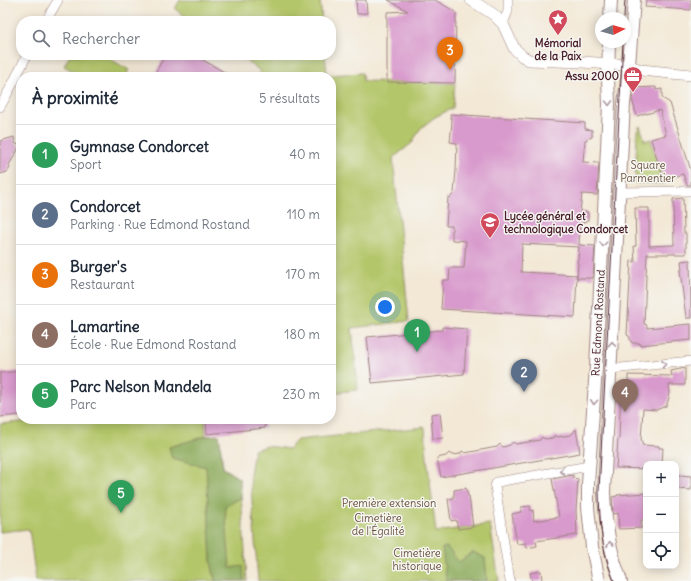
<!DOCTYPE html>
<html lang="fr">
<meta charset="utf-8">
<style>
body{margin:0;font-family:Delius,sans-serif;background:#f6f6f7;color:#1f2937}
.controls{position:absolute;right:12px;bottom:12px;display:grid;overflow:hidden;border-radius:8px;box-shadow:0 2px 10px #0003}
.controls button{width:36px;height:36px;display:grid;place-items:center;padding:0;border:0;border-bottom:1px solid #e0e1e3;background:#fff;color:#1f2937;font:20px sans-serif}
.compass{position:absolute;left:595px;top:12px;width:36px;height:36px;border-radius:50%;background:#fff;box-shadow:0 2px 10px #0003;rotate:85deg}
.you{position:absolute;left:385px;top:307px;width:14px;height:14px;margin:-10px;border:3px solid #fff;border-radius:50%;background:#1a73e8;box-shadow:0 0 0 6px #1a73e833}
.badge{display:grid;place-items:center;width:26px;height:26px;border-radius:50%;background:#d1495b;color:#fff;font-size:13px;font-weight:700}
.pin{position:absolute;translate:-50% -33px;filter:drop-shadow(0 1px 2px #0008)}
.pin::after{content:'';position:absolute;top:21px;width:14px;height:12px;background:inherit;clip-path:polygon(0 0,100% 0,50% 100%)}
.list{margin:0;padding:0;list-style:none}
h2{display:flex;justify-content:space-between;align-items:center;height:52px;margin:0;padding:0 16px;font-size:17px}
h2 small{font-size:13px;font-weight:400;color:#747a83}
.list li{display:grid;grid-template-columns:26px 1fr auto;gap:12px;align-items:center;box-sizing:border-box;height:60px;padding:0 16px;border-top:1px solid #e0e1e3}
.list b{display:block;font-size:15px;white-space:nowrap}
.list p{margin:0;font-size:13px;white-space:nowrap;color:#747a83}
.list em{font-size:13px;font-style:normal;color:#747a83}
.icon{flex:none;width:22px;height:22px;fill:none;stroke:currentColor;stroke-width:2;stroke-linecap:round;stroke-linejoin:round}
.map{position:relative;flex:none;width:691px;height:581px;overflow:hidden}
.search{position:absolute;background:#fff;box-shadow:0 2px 10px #0003;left:16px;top:16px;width:320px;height:44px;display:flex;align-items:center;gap:10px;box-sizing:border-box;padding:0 14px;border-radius:16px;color:#747a83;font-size:15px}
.panel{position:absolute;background:#fff;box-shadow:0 2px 10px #0003;left:16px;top:72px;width:320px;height:352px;border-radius:16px}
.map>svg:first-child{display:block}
.green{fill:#b3c669;stroke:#7e724a}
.forest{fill:#8eab5d;stroke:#6c6544}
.building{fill:#d899cc}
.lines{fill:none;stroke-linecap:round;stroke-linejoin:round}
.minor-casing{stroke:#9e8480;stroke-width:10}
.tertiary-casing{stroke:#9e8480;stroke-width:12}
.secondary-casing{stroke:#9e8480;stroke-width:14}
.minor{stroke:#fff;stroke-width:9}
.tertiary{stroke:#fff;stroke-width:11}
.secondary{stroke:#fff;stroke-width:12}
.tram{stroke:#4a1f2b;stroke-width:1}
.oneway{stroke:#ae9aa0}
.labels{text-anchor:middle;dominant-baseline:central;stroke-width:3;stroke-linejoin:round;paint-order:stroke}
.poi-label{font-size:11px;font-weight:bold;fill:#4a1f2b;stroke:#f6f6f2}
.park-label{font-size:11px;fill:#6a513e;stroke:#f6f6f2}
.street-label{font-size:11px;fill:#4a1f2b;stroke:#f6f6f2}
</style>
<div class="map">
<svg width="691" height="581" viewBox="0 0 691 581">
<rect width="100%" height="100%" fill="#f6f6f2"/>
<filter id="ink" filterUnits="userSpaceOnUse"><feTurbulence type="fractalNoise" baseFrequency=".025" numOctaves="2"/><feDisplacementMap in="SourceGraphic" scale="8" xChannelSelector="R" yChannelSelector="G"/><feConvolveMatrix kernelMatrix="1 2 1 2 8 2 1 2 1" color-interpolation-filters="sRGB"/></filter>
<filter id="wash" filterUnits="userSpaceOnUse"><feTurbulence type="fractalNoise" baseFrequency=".012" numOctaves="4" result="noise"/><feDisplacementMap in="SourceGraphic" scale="16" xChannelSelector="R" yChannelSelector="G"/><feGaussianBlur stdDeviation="0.9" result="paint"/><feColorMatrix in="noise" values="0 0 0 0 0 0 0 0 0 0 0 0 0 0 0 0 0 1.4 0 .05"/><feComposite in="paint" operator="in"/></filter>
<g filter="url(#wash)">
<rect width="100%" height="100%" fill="#f3e8d5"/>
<g class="green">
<polygon points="180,0 320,0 322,21 192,21 175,9"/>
<polygon points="70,55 103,55 129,70 125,77 83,77 64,66"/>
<polygon points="238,55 325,55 327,75 362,73 363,81 455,83 453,108 435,117 427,123 420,129 412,143 393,158 409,321 352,328 358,390 331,393 331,77 257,77 260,71"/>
<polygon points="640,126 645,141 651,139 659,166 660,166 665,184 635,183 637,131"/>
<polygon points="51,419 174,419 174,423 205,419 206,436 219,435 223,468 240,479 247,581 36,581 29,529 0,532 0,424"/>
<polygon points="425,427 427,458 436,532 490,524 499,581 258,581 250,474 254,450 267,446 289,449 297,440"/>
</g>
<g class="forest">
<polygon points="219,435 223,468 240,479 241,498 225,506 230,568 243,566 244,581 215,581 211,561 206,467 172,458 169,447 206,436"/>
<polygon points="447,547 459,562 473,552 485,558 487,579 486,581 446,581 442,548"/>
</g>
<g id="blocks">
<g class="building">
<polygon points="356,0 366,0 367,13 357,14"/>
<polygon points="388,0 435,0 456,12 455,83 387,82 387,12 408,11"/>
<polygon points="646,0 691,0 691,10 645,7"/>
<polygon points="165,55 194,55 233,77 153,77"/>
<polygon points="656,87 656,90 662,89 662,98 670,103 691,171 691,185 687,185 683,174 670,178 670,176 665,177 664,174 662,174 660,166 659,166 651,139 666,135 660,110 646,114 646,113 637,116 632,100 634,88 635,88"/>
<polygon points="450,114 585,123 585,129 592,130 592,137 585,140 583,162 599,163 597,195 582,194 580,212 588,212 588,220 580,224 579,245 595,246 593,278 577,278 578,263 577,261 578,259 579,247 522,244 521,272 577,275 575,317 441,309 443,280 449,280 450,268 464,268 466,241 452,240 452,226 446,226 448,197 450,198 454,193 456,170 457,143 450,142 452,122"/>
<polygon points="14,137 15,143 20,146 9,165 10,168 7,172 0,174 0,141"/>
<polygon points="683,198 684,233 686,233 686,254 647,254 644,324 647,325 647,328 691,324 691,340 640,345 640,343 633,343 631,342 629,336 627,335 631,261 635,262 634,246 636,246 635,208 649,208 649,246 674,245 673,199"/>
<polygon points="690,260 691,318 686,318 680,270 682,270 681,261"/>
<polygon points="442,327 467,329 464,374 372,383 367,337 442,330"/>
<polygon points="685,368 685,385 669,385 670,393 668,401 666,406 656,410 643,409 641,440 642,440 642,445 659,446 659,448 663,448 662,464 646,464 646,469 616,468 618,439 619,439 621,384 628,384 628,375 672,376 671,371"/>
<polygon points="21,371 21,415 0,417 0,373"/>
<polygon points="440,413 443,438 433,439 431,414"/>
<polygon points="206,419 264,419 265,428 207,434"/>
<polygon points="576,429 580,453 441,477 437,458 446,456 449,453 452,455 460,454 462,451 465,453 497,447 500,444 503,447 510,445 513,442 516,444 540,440 542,437 545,439 553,438 555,435 558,437 571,435"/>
<polygon points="573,475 573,478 578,479 576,510 577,535 536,541 537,546 527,548 526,543 517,544 512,514 521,512 521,507 530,506 531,511 533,510 534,521 559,517 552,479"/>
<polygon points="678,475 691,476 691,490 677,489"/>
<polygon points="466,488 468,496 469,496 473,527 458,529 456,520 451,521 448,499 454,498 454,490"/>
<polygon points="646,493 646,520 641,520 642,528 619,529 618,513 613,514 612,497 617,496 617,495"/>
<polygon points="541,571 542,581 532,581 530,573"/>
</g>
</g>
</g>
<g filter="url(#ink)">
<use href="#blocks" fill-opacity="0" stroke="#9e8480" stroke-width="1"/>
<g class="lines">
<g class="minor-casing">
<g id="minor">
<polyline points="46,21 58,0"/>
<polyline points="503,24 508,11 508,0"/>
<polyline points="0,107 11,87 27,55"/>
<polyline points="620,192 691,191"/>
<polyline points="611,369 691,361"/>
<polyline points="510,581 495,486 497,482 589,466"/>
</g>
</g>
<g class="tertiary-casing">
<polyline id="tertiary" points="471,0 493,14 503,24 514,48 522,56 529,60 582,62 626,65 641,70 691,75"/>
</g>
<g class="secondary-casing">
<g id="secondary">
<polyline points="610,18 611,0"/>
<polyline points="599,581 592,547 588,507 588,484 596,367 605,191 609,104 608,78 609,42"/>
<path d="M 621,581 C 610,553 605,523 604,492 L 624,103 L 629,65 L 634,0"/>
</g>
</g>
<use href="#minor" class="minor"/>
<use href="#tertiary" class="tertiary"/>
<use href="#secondary" class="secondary"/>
<g class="tram">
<polyline points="624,18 625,0"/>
<path d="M 614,581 C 601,550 600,524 599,491 L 623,42"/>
</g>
</g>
<defs><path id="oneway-chevron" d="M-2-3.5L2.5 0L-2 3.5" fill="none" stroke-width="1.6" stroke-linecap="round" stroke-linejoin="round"/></defs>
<g class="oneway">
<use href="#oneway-chevron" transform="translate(609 103) rotate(89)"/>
<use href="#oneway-chevron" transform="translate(603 244) rotate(93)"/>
<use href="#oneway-chevron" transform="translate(612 344) rotate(-87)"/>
<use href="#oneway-chevron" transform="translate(664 364) rotate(-6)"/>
<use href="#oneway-chevron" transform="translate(594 402) rotate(94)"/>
<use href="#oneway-chevron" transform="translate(562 471) rotate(169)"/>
<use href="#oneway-chevron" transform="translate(610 544) rotate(-102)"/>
</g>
</g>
<defs>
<g id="sight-pin" transform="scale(1)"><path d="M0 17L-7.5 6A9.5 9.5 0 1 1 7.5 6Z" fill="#d1495b" stroke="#f6f6f2"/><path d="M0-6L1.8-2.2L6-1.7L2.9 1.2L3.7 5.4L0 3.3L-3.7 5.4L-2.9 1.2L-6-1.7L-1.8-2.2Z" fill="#fff"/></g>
<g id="office-pin" transform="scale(1)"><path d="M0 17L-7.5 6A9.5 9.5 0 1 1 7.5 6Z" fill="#d1495b" stroke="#f6f6f2"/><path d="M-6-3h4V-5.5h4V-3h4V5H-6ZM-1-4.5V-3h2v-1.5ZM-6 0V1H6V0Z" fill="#fff"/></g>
<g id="school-pin" transform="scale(1)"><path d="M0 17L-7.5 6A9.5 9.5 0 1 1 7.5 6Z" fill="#d1495b" stroke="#f6f6f2"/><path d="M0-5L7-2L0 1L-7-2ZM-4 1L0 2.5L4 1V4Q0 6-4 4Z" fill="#fff"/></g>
</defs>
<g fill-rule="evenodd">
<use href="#sight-pin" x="558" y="19"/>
<use href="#office-pin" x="633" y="76"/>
<use href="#school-pin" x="490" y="222"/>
</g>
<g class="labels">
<g class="poi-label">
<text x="558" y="43">Mémorial<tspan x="558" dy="13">de la Paix</tspan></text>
<text x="619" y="76" text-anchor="end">Assu 2000</text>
<text x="504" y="216" text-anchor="start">Lycée général et<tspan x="504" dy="13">technologique Condorcet</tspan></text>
</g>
<g class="park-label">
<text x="648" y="165">Square<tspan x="648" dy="13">Parmentier</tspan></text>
<text x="389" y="503">Première extension</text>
<text x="378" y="518">Cimetière<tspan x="378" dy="13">de l'Égalité</tspan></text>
<text x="417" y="553">Cimetière<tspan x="417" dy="13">historique</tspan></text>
</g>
<g class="street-label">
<text transform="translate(598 323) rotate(-87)">Rue Edmond Rostand</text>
</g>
</g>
</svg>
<div class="controls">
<button>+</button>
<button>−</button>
<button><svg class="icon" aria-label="locate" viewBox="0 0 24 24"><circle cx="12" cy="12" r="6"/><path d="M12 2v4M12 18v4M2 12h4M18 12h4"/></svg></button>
</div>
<svg class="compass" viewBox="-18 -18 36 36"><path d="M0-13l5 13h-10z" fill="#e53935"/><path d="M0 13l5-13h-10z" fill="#747a83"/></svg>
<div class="you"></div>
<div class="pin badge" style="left:417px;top:352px;background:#2e9e5b">1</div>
<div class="pin badge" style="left:524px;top:392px;background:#5c6f8a">2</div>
<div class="pin badge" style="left:450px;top:70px;background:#e8710a">3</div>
<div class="pin badge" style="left:625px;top:412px;background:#8d6e63">4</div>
<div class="pin badge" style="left:121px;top:513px;background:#2e9e5b">5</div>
<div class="search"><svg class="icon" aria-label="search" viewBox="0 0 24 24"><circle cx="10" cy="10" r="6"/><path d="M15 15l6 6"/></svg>Rechercher</div>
<section class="panel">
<h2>À proximité<small>5 résultats</small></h2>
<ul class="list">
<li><span class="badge" style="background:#2e9e5b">1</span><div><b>Gymnase Condorcet</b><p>Sport</p></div><em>40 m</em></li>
<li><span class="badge" style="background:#5c6f8a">2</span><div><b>Condorcet</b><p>Parking · Rue Edmond Rostand</p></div><em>110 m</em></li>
<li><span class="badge" style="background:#e8710a">3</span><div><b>Burger's</b><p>Restaurant</p></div><em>170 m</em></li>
<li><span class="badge" style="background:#8d6e63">4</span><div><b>Lamartine</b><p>École · Rue Edmond Rostand</p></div><em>180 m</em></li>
<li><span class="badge" style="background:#2e9e5b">5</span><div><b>Parc Nelson Mandela</b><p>Parc</p></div><em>230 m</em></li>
</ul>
</section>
</div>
